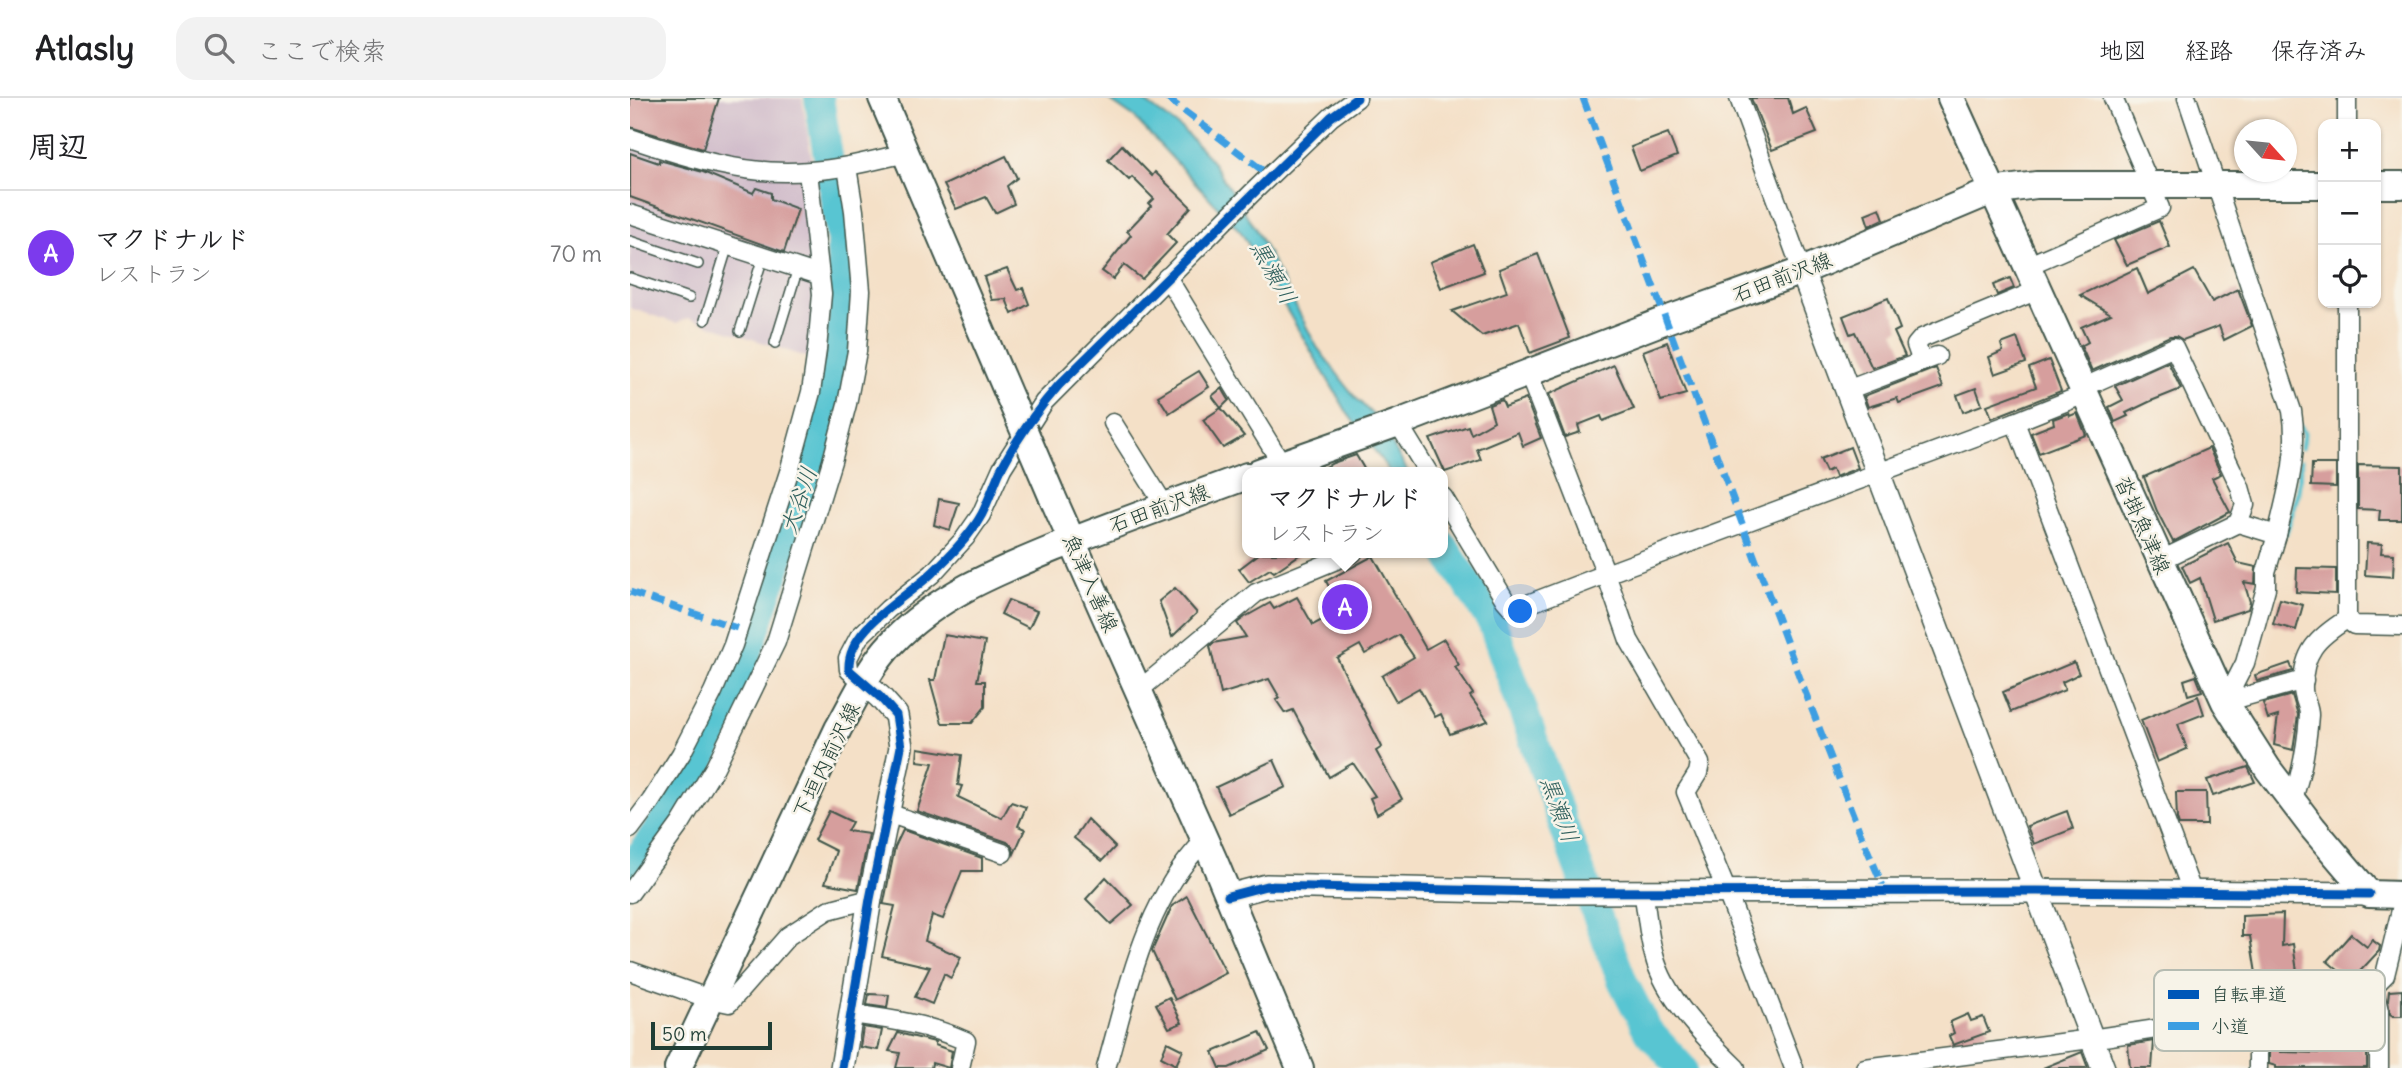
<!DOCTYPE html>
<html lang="ja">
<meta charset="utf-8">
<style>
body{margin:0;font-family:Delius,"Klee One",sans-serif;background:#f2f2f2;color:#202124}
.controls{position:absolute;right:21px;top:21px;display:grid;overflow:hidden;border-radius:14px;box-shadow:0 2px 5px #0004}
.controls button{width:63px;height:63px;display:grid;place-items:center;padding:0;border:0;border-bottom:2px solid #e0e0e0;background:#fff;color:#202124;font:35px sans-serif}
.compass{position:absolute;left:1604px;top:21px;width:63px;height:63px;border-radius:50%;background:#fff;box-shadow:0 2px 5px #0004;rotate:117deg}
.scale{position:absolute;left:21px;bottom:18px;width:121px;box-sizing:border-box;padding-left:7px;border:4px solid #1f3d34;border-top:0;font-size:19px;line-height:24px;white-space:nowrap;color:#1f3d34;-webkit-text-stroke:5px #f7f3e8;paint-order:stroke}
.you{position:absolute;left:891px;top:514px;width:24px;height:24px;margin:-18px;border:5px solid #fff;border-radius:50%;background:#1a73e8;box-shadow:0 0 0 10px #1a73e833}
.badge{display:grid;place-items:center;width:46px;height:46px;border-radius:50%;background:#7c3aed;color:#fff;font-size:23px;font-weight:700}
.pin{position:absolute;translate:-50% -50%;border:4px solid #fff;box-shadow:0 2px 7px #0006}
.popup{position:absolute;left:612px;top:369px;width:206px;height:91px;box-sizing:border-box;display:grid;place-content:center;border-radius:14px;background:#fff;filter:drop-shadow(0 2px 5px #0005);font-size:23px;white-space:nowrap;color:#757577}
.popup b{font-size:26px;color:#202124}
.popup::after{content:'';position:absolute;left:50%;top:100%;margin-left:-14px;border:14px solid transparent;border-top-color:#fff}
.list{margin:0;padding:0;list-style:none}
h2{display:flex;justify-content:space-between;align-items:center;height:91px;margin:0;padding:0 28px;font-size:30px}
h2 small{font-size:23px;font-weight:400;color:#757577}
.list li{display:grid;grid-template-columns:46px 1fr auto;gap:21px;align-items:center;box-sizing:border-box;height:126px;padding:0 28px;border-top:2px solid #e0e0e0}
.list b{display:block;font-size:26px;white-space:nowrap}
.list p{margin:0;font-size:23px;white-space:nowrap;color:#757577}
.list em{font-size:23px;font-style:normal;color:#757577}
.icon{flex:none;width:38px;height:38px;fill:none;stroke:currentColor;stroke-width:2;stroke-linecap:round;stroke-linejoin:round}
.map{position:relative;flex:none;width:1772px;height:970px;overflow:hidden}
header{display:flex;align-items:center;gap:42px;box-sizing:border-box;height:98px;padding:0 35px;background:#fff;border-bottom:2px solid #e0e0e0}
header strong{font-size:33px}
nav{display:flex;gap:38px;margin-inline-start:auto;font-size:24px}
.search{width:490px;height:63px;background:#f2f2f2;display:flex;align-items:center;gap:18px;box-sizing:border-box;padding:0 24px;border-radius:21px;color:#757577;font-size:26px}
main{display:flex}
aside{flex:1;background:#fff}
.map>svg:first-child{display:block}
.industrial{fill:#d1bdcb}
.water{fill:#59c5d2;stroke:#3c8183;stroke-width:2}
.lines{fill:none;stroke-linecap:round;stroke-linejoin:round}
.stream{stroke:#59c5d2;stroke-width:5}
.river{stroke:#59c5d2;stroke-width:30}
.building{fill:#d69e9d}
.service-casing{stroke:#3f554a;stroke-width:12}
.minor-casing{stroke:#3f554a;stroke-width:21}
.tertiary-casing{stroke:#3f554a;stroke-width:26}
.secondary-casing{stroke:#3f554a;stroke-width:30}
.service{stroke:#fff;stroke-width:9}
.minor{stroke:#fff;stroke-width:18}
.tertiary{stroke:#fff;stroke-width:23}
.secondary{stroke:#fff;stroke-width:26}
.secondary-bridge-casing{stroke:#3f554a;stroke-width:30;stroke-linecap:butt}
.secondary-bridge{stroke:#fff;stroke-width:26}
.quiet{stroke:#3c9ee2;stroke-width:7;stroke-dasharray:14 7;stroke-linecap:butt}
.cycleway-casing{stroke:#f7f3e8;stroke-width:13}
.cycleway{stroke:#0057b8;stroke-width:9}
.labels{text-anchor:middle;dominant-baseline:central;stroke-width:5;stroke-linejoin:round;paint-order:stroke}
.street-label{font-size:21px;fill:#1f3d34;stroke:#f7f3e8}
.water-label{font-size:23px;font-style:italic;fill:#2e5f5c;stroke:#f7f3e8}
.key{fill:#f7f3e8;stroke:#b6bcb2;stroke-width:2}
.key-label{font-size:19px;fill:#1f3d34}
</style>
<header>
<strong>Atlasly</strong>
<div class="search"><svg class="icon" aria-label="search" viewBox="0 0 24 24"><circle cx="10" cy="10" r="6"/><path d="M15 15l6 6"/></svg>ここで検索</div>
<nav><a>地図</a><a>経路</a><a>保存済み</a></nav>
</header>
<main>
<aside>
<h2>周辺<small></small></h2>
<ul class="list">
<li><span class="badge">A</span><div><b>マクドナルド</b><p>レストラン</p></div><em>70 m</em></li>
</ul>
</aside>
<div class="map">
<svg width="1772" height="970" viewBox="0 0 1772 970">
<rect width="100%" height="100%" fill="#f7f3e8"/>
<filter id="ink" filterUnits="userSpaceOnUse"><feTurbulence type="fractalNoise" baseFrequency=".0143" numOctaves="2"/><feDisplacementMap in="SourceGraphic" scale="14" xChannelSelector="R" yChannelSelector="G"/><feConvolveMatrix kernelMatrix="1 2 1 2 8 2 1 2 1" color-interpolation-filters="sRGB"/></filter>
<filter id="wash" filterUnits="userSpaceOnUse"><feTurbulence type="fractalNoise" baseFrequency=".00686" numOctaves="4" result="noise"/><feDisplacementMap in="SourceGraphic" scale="28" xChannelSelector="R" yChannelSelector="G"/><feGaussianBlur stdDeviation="1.57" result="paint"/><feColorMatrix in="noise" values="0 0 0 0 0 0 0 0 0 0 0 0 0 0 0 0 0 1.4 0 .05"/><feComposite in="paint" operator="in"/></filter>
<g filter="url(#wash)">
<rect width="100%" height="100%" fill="#f4e0c7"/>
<polygon class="industrial" points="0,0 172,0 185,84 186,199 179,260 59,220 46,225 0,210"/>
<polygon class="water" points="476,0 510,0 552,31 579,59 625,130 687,249 725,299 748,322 778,374 760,374 718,316 611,134 505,20"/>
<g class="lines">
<g class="stream">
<polyline points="1671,329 1674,336 1672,350"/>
<polyline points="1656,435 1668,395 1671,363"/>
</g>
<g class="river">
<polyline points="813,448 862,524 946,763 993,884 1018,933 1052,970"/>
<polyline points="0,773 63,680 105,592 197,317 213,223 211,142 189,0"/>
</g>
</g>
<g id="blocks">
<g class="building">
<polygon points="0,0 89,0 73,51 0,29"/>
<polygon points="1121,0 1158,0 1163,16 1176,10 1187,35 1142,52"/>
<polygon points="1038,35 1047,58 1010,73 1001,49"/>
<polygon points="492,47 522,78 525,74 561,109 537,136 546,145 512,181 494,167 483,181 472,173 501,137 497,133 521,108 519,106 524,101 502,79 499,82 478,62"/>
<polygon points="0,55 29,65 29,62 73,74 123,95 126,90 141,95 141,101 168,111 154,154 0,99"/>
<polygon points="376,58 387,80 377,88 384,106 365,115 356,99 326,111 314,87"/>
<polygon points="1250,110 1254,121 1239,128 1235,116"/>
<polygon points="1529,123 1540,149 1497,167 1484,142"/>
<polygon points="843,146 854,174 811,190 800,164"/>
<polygon points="908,156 940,240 900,255 889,225 852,238 822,213 877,194 869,171"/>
<polygon points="1507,170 1518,196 1564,172 1582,204 1608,191 1622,228 1594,242 1589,228 1553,242 1546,238 1540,238 1462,273 1451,248 1458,244 1451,229 1481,216 1450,197"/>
<polygon points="377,171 387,192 393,190 399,206 382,216 376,201 362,202 354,179"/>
<polygon points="1380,180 1384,190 1367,197 1363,187"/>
<polygon points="1258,200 1270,231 1264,234 1275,258 1242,270 1225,234 1220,236 1213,218"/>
<polygon points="1387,240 1396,265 1365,276 1359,259 1373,253 1371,246"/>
<polygon points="1037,244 1056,296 1031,303 1013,253"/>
<polygon points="1419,262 1431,293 1362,320 1357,307 1406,289 1399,270"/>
<polygon points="1538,264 1551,291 1521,303 1496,315 1498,318 1485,324 1479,309 1493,302 1485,288"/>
<polygon points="984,267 1004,311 973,323 971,318 948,327 950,334 935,339 919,296"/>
<polygon points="1306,270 1313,289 1269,305 1267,300 1238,309 1234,298"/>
<polygon points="569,273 579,289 539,315 528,298"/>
<polygon points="592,290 599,302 591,310 582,298"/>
<polygon points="1346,290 1352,307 1333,314 1327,297"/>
<polygon points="896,301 911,340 893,348 888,334 847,351 851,362 815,374 800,341 838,328 841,336 864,323 859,307 872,302 875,309"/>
<polygon points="591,310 614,338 593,350 573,322"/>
<polygon points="1439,315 1440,318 1447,315 1456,337 1409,355 1401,335 1424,326 1423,321"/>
<polygon points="1220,349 1228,370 1205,379 1202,371 1196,374 1190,361"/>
<polygon points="1579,350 1591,376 1582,380 1600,414 1543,444 1527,413 1514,379"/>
<polygon points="726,357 736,374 687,374 703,365"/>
<polygon points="1682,366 1706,366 1706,389 1681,388"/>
<polygon points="1728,367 1772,368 1772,422 1749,422 1750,412 1728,411"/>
<polygon points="309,401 329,405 320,432 304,427"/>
<polygon points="1598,445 1608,465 1626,469 1625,486 1614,484 1620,504 1618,511 1583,522 1570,480 1560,485 1552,468"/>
<polygon points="1737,445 1752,446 1751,455 1764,456 1763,479 1735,477"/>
<polygon points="630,455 672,455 644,474 640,471 619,484 609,471"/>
<polygon points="743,458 796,551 814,541 829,567 825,569 843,596 840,598 858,623 820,636 811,616 805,619 789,590 766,603 752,578 784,559 769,537 735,556 730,547 707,560 752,649 746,653 772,701 747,716 740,700 745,698 723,665 699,679 663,612 655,615 646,602 650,600 639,581 591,596 580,548 583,545 616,539 607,525 615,519 640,505 644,511 667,499 683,527 711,512 696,483"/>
<polygon points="1667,470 1706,471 1706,496 1666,494"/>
<polygon points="545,490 567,515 542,539 529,503"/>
<polygon points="1650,501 1673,507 1666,532 1643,526"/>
<polygon points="378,502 407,513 399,530 371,516"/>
<polygon points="314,537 355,544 347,583 355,583 355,609 342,625 312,625 300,582 305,582"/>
<polygon points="1444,564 1449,576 1432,584 1435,592 1381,614 1373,594"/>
<polygon points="1660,565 1663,573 1627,583 1625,577"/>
<polygon points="1566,578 1572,593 1558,597 1554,582"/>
<polygon points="1662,597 1668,617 1663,652 1644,647 1648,618 1638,621 1633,605"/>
<polygon points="1568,598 1574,616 1548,626 1557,651 1527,664 1511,622"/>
<polygon points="288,650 332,657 328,687 332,688 328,699 372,720 381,704 396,709 388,728 395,731 384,756 382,748 377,744 287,713 303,665 287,663"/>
<polygon points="644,662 656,689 599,716 586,689"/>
<polygon points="1618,669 1625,684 1583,698 1577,682"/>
<polygon points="1546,694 1576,694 1577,727 1549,727 1547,721"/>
<polygon points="199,713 222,724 217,733 239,736 228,791 195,785 206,753 184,742"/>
<polygon points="1437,713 1443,731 1404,746 1397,728"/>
<polygon points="457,721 485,749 472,763 444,740"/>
<polygon points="273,732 352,760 352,773 332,773 313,821 302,817 295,843 331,859 321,880 314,876 302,906 285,899 300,869 252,858 265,808 253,806 254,804 265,749"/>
<polygon points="476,779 503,807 481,826 456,801"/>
<polygon points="557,798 596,875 545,902 522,853 542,808"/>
<polygon points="1653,816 1652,848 1663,846 1669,887 1629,894 1620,838 1612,838 1612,818"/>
<polygon points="1721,836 1737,849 1742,842 1750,848 1749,853 1721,883 1697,863"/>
<polygon points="1772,892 1772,918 1763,918 1760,916 1758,902 1759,893"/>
<polygon points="239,896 259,897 257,910 237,907"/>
<polygon points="539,899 552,925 539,930 526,906"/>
<polygon points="1727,907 1736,907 1737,912 1737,925 1732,925 1733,955 1737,955 1737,970 1646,970 1646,968 1639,966 1639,929 1653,929 1651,954 1693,955 1692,917 1722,917 1722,909"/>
<polygon points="1338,916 1341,923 1353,919 1359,934 1323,947 1319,938 1324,935 1320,924"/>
<polygon points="233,929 252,932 248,952 230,949"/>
<polygon points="630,934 639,952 599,970 590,970 583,954"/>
<polygon points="268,935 305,944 305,947 322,953 319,970 302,965 301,970 266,970 270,955 259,953"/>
<polygon points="1524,943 1522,970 1500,970 1498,947"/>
<polygon points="537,944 553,952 546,967 531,959"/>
<polygon points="1452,954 1458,970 1413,970"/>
</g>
</g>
</g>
<g filter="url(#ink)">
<use href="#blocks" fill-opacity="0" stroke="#3f554a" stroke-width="2"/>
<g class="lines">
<g class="service-casing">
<g id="service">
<polyline points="0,143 68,166"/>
<polyline points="0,180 59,200"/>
<polyline points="75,222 98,147"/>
<polyline points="110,233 133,159"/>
<polyline points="145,245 168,170"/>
</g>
</g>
<g class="minor-casing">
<g id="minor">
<polyline points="1109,0 1172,173"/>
<path d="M 1557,0 L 1662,313 C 1669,356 1657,395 1647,437"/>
<polyline points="1717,0 1717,26"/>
<path d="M 0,40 C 58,60 118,79 180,73 C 213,71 245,62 276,55"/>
<polyline points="0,116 189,177"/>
<polyline points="1397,168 1530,110 1483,0"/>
<polyline points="537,179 652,366"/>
<polyline points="1292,264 1286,247 1292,240 1408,192"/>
<polyline points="898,274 976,476 1385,324"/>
<polyline points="1452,290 1544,249 1610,389 1615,407 1608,425"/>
<polyline points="1217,292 1307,258"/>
<polyline points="1455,296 1385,324 1563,796"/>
<polyline points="483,325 535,408"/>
<polyline points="768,325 798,374"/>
<polyline points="813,399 875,502 882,510 893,508 976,476 999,542 1070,665 1068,675 1056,694 1097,794 1164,970"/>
<polyline points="1529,463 1608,425 1647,437 1636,474 1636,490 1615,565 1595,604"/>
<polyline points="1717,521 1724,527 1772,528"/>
<polyline points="234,585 219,572 218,560 229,539 258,511 302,476 335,440 351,417 372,370 414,304 622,95 701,19 727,0"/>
<polyline points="508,593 626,495 723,455"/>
<polyline points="1595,604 1674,582"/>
<path d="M 1662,703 C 1672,675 1677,646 1679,617 C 1679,608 1673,600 1673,591 C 1672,554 1687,540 1717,521 L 1717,205"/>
<polyline points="258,715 373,755"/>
<polyline points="0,731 21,703 51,656 83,594 103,547 159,374 181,294 187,252 192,196 178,74"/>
<path d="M 1013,793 C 1017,814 1018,837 1024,857 C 1034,899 1076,941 1106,970"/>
<polyline points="0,795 51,725 85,669 146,544 202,363 217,306 227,253 231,193 224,113 217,69"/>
<polyline points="0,873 80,901 99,905 158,838 198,812 240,801"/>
<polyline points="1743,889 1749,913 1749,970"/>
<path d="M 221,916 C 260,921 300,927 336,943 L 330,970"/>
<path d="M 476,970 C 499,890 514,804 574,743"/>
<polyline points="1235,970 1461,941 1703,904 1743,889 1755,877 1772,808"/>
<polyline points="1628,970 1628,916"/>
</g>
</g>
<g class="tertiary-casing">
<g id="tertiary">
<polyline points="1172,173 1473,970"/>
<polyline points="598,798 636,788 921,794 1407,793 1739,796"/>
<polyline points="212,970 240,801 271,649 266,617 250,599 234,585"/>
</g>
</g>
<g class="secondary-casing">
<g id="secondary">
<polyline points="252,0 348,225"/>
<polyline points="1321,0 1595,604 1638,671 1683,730 1739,796 1772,797"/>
<polyline points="1746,87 1772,87"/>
<polyline points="629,374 768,325 1036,222 1172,173 1362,93 1406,87 1693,87"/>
<polyline points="422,398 585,765 670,970"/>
<path d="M 48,970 L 208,631 C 224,603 239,569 262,545 C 310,494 379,469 442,443 C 500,420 558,400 617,378"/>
</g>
</g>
<use href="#service" class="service"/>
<use href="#minor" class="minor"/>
<use href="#tertiary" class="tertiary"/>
<use href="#secondary" class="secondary"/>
<g class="secondary-bridge-casing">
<polyline id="secondary-bridge" points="348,225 422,398"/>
</g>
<use href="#secondary-bridge" class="secondary-bridge"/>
<g class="quiet">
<polyline points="537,0 640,78"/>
<polyline points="953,0 1174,591 1231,737 1256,795"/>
<polyline points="0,494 107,530"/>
</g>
<g class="cycleway-casing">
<g id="cycleway">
<polyline points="598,798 636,788 921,794 1407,793 1739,796"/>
<path d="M 212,970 L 240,801 L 271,649 L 266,617 L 250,599 L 219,572 C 216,530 277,500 303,474 C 321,457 340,438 352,416 C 359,402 364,386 371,371 C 386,342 407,312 429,287 L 701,19 L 727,0"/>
</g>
</g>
<use href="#cycleway" class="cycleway"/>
</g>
</g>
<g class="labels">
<g class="street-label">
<text transform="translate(1152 179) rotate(-21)">石田前沢線</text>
<text transform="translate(529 410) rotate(-20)">石田前沢線</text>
<text transform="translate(1513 427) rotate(66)">沓掛魚津線</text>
<text transform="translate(461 485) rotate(66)">魚津入善線</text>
<text transform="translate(196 662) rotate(-64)">下垣内前沢線</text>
</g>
<g class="water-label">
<text transform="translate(644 174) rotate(61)">黒瀬川</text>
<text transform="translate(168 402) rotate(-71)">大谷川</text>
<text transform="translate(930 711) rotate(70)">黒瀬川</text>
</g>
</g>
<rect x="1524" y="872" width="231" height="81" rx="10" class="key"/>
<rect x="1538" y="892" width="31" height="9" fill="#0057b8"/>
<rect x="1538" y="924" width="31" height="8" fill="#3c9ee2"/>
<g class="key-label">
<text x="1581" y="903">自転車道</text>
<text x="1581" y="935">小道</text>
</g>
</svg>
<div class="controls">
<button>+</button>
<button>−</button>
<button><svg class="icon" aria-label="locate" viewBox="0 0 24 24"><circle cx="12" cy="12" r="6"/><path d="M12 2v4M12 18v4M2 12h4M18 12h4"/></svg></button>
</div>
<svg class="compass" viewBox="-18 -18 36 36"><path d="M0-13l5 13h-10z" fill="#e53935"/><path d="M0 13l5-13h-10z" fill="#757577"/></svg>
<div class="scale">50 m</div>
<div class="you"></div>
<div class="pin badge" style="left:715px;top:509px">A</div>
<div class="popup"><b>マクドナルド</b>レストラン</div>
</div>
</main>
